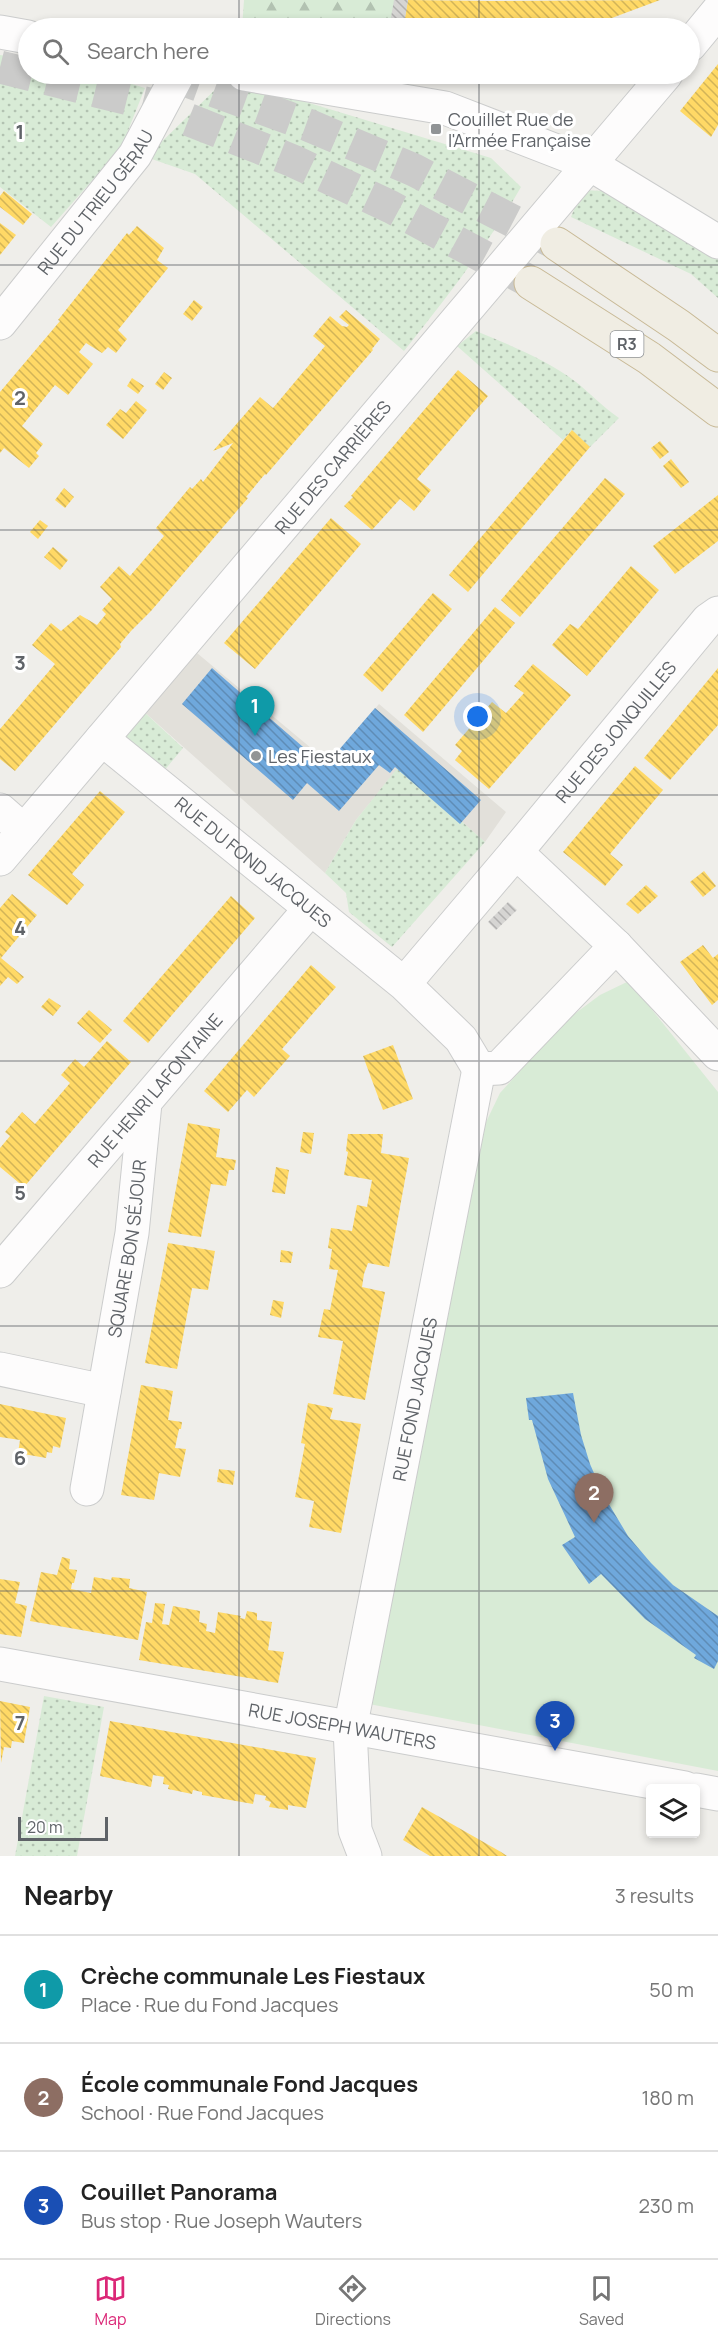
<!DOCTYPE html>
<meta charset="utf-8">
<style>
body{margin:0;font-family:Manrope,sans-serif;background:#f6f6f6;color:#222}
.controls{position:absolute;right:18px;bottom:18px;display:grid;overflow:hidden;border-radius:6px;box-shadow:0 3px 9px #0003}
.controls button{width:54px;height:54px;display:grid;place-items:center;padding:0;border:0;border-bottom:2px solid #e0e0e0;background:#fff;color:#222;font:30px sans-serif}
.scale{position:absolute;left:18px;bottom:15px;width:90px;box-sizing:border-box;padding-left:6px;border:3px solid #5f6368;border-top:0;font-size:16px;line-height:21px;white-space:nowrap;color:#5f6368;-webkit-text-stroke:4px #fff;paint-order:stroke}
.you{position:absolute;left:478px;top:717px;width:21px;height:21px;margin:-15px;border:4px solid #fff;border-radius:50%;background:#1a73e8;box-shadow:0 0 0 9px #1a73e833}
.badge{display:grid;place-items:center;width:39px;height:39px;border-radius:50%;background:#db2777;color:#fff;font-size:20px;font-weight:700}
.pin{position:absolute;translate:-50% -50px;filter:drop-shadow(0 2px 3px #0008)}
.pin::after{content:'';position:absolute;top:32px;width:21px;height:18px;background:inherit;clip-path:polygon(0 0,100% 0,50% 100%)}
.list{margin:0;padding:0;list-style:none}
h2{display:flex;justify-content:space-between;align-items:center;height:78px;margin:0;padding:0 24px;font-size:26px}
h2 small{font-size:20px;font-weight:400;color:#767676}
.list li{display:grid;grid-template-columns:39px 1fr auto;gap:18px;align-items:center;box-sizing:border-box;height:108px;padding:0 24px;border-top:2px solid #e0e0e0}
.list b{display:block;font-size:22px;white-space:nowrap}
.list p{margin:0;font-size:20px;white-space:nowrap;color:#767676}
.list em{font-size:20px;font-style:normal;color:#767676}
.icon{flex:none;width:33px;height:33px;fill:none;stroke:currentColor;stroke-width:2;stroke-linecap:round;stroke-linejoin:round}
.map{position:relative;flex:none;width:718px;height:1856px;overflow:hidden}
.search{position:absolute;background:#fff;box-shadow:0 3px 9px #0003;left:18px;right:18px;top:18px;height:66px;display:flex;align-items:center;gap:15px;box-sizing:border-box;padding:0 21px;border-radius:33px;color:#767676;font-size:22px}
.sheet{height:402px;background:#fff}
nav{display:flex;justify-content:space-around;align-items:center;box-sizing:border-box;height:84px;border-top:2px solid #e0e0e0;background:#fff;font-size:16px;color:#767676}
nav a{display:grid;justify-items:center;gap:3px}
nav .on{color:#db2777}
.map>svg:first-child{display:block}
.education{fill:#e2e0da}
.grass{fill:url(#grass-dots)}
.forest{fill:url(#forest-firs)}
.park{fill:#d8ebd6}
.homes{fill:url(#homes-back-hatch)}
.schools{fill:url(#schools-back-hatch)}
.building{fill:url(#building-back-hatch)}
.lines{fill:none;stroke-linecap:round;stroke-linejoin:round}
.highway-tunnel{stroke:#cbcbca;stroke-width:33;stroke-dasharray:33 16;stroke-linecap:butt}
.street-casing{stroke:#cbcccc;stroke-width:35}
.highway-casing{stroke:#c8b996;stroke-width:35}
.street{stroke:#fdfcfc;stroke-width:33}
.highway{stroke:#f0ede3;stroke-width:33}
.grid{fill:none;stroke:#5f6368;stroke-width:1.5;stroke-opacity:0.55}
.poi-dot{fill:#919496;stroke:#fff;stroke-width:2}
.labels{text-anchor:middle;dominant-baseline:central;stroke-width:6;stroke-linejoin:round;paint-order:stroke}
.shield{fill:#fff;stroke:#8f9295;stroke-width:1.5}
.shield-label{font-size:16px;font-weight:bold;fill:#5f6368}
.poi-label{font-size:18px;fill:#5f6368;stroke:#fff;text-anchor:start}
.street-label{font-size:18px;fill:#5f6368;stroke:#fff}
.grid-label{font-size:20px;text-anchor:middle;font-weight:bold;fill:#5f6368;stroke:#fff;stroke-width:6;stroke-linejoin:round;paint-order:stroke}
</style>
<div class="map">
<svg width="718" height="1856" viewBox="0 0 718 1856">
<defs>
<pattern id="grass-dots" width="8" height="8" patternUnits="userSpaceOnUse" patternTransform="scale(1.5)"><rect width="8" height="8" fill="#d8ebd6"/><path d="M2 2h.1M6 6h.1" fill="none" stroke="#b2c2b1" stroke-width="1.8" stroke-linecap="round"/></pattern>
<pattern id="forest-firs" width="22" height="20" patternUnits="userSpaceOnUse" patternTransform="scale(1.5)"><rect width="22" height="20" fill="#d8ebd6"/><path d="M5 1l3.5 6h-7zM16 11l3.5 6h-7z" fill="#b2c2b1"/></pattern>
<pattern id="homes-back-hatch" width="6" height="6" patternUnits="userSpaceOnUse" patternTransform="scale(1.5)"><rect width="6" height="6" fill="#ffd966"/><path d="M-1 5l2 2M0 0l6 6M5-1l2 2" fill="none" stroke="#d2b458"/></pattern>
<pattern id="schools-back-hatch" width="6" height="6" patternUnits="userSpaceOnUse" patternTransform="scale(1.5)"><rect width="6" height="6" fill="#6fa8dc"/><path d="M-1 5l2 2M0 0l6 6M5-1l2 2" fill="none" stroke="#5e8cb6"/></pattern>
<pattern id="building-back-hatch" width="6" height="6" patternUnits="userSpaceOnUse" patternTransform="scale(1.5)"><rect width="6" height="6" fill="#d6d5d3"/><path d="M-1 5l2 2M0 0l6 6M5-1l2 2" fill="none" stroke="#b1b0af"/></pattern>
</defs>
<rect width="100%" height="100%" fill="#efeeea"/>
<polygon class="education" points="197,653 329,763 379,704 506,812 485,842 399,767 356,820 325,873 142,710"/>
<g class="grass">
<polygon points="0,55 28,59 28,74 99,74 145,88 121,148 51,227 0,187"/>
<path d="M 227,78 L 491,158 L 521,187 C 487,246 446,298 404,351 L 195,174 L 146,157 Z"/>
<polygon points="582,190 605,191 718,256 718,298 691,274 571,217"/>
<path d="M 476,331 C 509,345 546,359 576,382 C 591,394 603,407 619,418 L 590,447 L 571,431 L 563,440 L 457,346 Z"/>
<polygon points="142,710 183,748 163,772 121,735"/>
<polygon points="399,766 485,842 392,947 349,912 346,893 325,873 356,820"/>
<polygon points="44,1696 104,1707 77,1856 15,1856"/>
</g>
<polygon class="forest" points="244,0 408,0 402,28 242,28"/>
<polygon class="park" points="629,981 718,1092 718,1771 369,1704 476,1143 500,1093 565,1021 600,995"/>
<g class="homes">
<polygon points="408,0 490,1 660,0 585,28 414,28 403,27"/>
<polygon points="718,64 718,125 711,137 680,111"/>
<polygon points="4,191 32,214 23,225 0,207 0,196"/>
<polygon points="0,223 16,235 0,255"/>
<polygon points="137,226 164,248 157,260 168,268 118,330 127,339 116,353 108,347 102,353 86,343 79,352 93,364 68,395 55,385 22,426 43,444 36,453 39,456 29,468 4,448 0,453 0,392 60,321 58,320 127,233 129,235"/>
<polygon points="194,300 203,307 192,321 183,314"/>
<polygon points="346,310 380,339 372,349 373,350 266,475 265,474 246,497 248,498 151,611 131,631 120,644 121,647 15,771 0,759 0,729 55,664 32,645 51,623 61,631 80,615 97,625 106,614 102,610 112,599 100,587 119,566 130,576 164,536 156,528 190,487 192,489 201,479 203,482 233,443 213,451 260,397 273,408 325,346 313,336 330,316 342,326 347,327 349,325 339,317"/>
<polygon points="458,370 488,396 417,479 431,490 414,511 400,499 372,530 344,506 353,497 351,496"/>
<polygon points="164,372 172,378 163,390 155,384"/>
<polygon points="132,378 144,386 138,394 127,386"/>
<polygon points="136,401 147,410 123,439 106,425 120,409 126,413"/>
<polygon points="572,430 590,447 468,592 449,575"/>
<polygon points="660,441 669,452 660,459 651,448"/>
<polygon points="671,459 689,482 681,488 663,466"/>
<polygon points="605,478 625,494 520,617 501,600"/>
<polygon points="64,488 74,497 65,508 55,500"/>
<polygon points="718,495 718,541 675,574 653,546"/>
<polygon points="331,518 361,544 255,669 224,643"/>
<polygon points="40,520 48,526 38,539 30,532"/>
<polygon points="53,547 68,560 60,570 44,557"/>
<polygon points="631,566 659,590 587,676 552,645 570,624 578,629"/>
<polygon points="433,593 452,609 382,692 363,675"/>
<polygon points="495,607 515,623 423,732 404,715"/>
<polygon points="533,664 571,695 489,789 455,760 462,751 455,745 492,702 506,713 524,693 514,686"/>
<polygon points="718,668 718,725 670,780 644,758"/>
<polygon points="635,766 663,790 610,854 623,865 605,886 563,852"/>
<polygon points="100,791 125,812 72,874 84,885 67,905 28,875"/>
<polygon points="704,871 716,886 703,897 690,882"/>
<polygon points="646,885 658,896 638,914 626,904"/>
<polygon points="12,894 37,915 1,958 24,977 17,984 8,977 0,986 0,908"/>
<polygon points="231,896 255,918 148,1043 123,1021"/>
<polygon points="703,945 713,958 718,954 718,1000 712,1005 680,962"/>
<polygon points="311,965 336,987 282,1049 290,1056 254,1097 247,1090 228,1112 204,1091"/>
<polygon points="49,998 61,1006 53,1016 41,1007"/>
<polygon points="89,1010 112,1030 100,1043 77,1023"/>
<polygon points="107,1041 131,1062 24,1187 0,1167 0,1148 10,1136 5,1132 22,1112 35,1124 70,1083 61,1075 75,1059 84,1067"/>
<polygon points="393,1045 413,1099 383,1110 363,1056"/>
<polygon points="188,1123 220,1129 216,1157 236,1160 234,1170 229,1170 226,1186 211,1184 201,1237 168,1232"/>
<polygon points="303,1132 314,1133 311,1154 300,1152"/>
<polygon points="348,1134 383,1134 381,1153 409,1158 389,1267 368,1263 364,1274 362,1287 385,1292 365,1400 333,1394 343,1341 318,1337 324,1309 330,1310 338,1270 329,1269 332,1249 328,1248 331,1228 352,1231 357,1205 367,1207 372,1180 344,1175 348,1152 346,1151"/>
<polygon points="276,1167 289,1170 285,1194 272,1192"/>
<polygon points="168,1243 215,1251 208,1290 192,1288 177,1369 145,1363"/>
<polygon points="281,1250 293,1252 291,1263 280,1262"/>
<polygon points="273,1300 284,1302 281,1318 270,1315"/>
<polygon points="141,1385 173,1391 168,1420 182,1422 181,1429 179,1429 175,1448 186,1449 180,1477 159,1473 154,1500 121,1495"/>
<polygon points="308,1403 333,1408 330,1419 361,1424 341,1533 309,1527 314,1501 295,1497 305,1444 301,1443"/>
<polygon points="0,1404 66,1418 60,1448 53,1446 52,1453 47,1452 46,1458 18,1453 20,1440 0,1437"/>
<polygon points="219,1469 235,1471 233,1485 217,1482"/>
<polygon points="62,1557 70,1559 69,1569 77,1570 74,1583 72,1583 71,1589 91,1593 94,1577 111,1580 112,1577 130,1579 129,1588 147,1592 138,1640 30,1621 41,1572 57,1575"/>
<polygon points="0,1579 20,1582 15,1603 27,1606 21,1637 0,1634"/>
<polygon points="155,1603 165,1604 162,1624 169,1625 173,1606 200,1611 199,1622 207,1624 206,1631 215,1633 218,1612 241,1616 240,1618 245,1619 247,1611 257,1613 257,1620 272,1622 268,1650 284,1652 278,1683 139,1660 146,1622 152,1623"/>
<polygon points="0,1701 30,1707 24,1743 12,1741 11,1748 4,1747 1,1763"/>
<polygon points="110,1721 316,1758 306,1808 288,1805 288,1810 269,1807 271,1802 265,1800 266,1796 255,1794 253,1804 202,1795 202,1792 193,1790 192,1794 168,1789 169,1785 163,1784 164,1777 153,1775 151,1787 100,1776"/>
<polygon points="422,1807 501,1852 507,1856 430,1856 403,1840"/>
</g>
<g class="schools">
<polygon points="212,668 325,766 375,708 481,800 460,824 395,767 390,773 379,765 339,811 307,783 293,800 182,704"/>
<polygon points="573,1393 581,1435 590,1464 604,1496 628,1536 651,1563 673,1585 718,1616 718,1661 714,1669 694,1658 696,1655 645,1619 601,1574 589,1584 562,1545 575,1537 548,1479 532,1420 529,1420 526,1398"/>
</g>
<g class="building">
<polygon points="394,0 408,0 404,25 390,23"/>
<polygon points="508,902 517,910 496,930 488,922"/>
</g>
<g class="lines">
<g class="highway-tunnel">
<polyline points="0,67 149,104 293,161 391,207 527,280"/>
<polyline points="168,74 308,125 414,170 557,244"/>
</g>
<g class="street-casing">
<g id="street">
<polyline points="0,32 28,37"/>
<polyline points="690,45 718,11"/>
<polyline points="244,74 445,108 590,164 718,242"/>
<path id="s1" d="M 0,323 L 135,155 L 178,74"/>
<path id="s2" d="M 102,739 L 404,984 L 461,1039 L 479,1069 L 499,1068 L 616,946 L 516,852 L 404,984"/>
<polyline points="0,810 24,831"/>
<path id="s3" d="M 516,852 L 708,620 L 718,613"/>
<path id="s4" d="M 0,859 L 666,74"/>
<polyline points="616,946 718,1054"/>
<path id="s5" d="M 0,1271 L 310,909"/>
<polyline points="0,1369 104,1391"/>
<path id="s6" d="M 87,1489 L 132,1233 L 145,1103"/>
<path id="s7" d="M 0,1664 L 685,1788"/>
<polyline points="696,1790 718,1794"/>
<path id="s8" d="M 365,1856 L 355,1830 L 350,1729 L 479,1069"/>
</g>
</g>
<g class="highway-casing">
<g id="highway">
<polyline points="557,244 679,326 718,355"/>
<polyline points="531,283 649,358 718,410"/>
</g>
</g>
<use href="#street" class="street"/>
<use href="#highway" class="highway"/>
</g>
<path class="grid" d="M 239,0 L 239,28M 479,0 L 479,28M 239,74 L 239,1856M 479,74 L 479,1856M 0,265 L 718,265M 0,530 L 718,530M 0,795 L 718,795M 0,1061 L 718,1061M 0,1326 L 718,1326M 0,1591 L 718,1591"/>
<g class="poi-dot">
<rect x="430" y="123" width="12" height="12" rx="3"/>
<circle cx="256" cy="756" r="6"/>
</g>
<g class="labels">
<rect class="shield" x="610.5" y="331" width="33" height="26" rx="4.5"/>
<g class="shield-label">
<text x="627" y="344">R3</text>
</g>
<g class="poi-label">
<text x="448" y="119">Couillet Rue de<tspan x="448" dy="21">l'Armée Française</tspan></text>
<text x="268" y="756">Les Fiestaux</text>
</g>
<g class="street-label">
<text stroke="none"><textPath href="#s1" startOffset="154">RUE DU TRIEU GÉRAU</textPath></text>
<text stroke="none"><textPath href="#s4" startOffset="514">RUE DES CARRIÈRES</textPath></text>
<text stroke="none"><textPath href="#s3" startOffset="156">RUE DES JONQUILLES</textPath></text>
<text stroke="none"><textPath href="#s2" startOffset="195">RUE DU FOND JACQUES</textPath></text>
<text stroke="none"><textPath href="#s5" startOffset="238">RUE HENRI LAFONTAINE</textPath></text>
<text stroke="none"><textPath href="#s6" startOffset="244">SQUARE BON SÉJOUR</textPath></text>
<text stroke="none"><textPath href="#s8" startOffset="465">RUE FOND JACQUES</textPath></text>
<text stroke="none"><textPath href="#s7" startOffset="348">RUE JOSEPH WAUTERS</textPath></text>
</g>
</g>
<g class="grid-label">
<text x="20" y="139">1</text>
<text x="20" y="405">2</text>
<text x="20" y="670">3</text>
<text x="20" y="935">4</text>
<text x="20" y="1200">5</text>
<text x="20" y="1465">6</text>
<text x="20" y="1730">7</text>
</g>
</svg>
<div class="controls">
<button><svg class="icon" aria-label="layers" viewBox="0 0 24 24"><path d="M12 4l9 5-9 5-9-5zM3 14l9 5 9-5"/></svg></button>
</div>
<div class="scale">20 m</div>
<div class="you"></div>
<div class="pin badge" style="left:255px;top:736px;background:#0f9aa8">1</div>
<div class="pin badge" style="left:594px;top:1523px;background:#8d6e63">2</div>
<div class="pin badge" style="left:555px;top:1751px;background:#1a4fb4">3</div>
<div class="search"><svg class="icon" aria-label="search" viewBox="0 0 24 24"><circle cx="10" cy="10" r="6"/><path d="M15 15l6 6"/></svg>Search here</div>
</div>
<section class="sheet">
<h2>Nearby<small>3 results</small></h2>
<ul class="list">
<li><span class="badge" style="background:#0f9aa8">1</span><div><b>Crèche communale Les Fiestaux</b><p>Place · Rue du Fond Jacques</p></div><em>50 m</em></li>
<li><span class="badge" style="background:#8d6e63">2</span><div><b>École communale Fond Jacques</b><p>School · Rue Fond Jacques</p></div><em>180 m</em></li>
<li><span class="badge" style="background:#1a4fb4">3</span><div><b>Couillet Panorama</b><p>Bus stop · Rue Joseph Wauters</p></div><em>230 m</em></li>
</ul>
</section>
<nav>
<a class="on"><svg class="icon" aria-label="map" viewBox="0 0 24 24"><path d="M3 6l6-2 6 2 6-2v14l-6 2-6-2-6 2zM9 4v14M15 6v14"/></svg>Map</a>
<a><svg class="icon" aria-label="directions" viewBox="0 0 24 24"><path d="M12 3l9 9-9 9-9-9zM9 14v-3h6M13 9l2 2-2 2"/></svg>Directions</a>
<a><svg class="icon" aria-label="saved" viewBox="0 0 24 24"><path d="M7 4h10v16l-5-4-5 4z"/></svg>Saved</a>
</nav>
